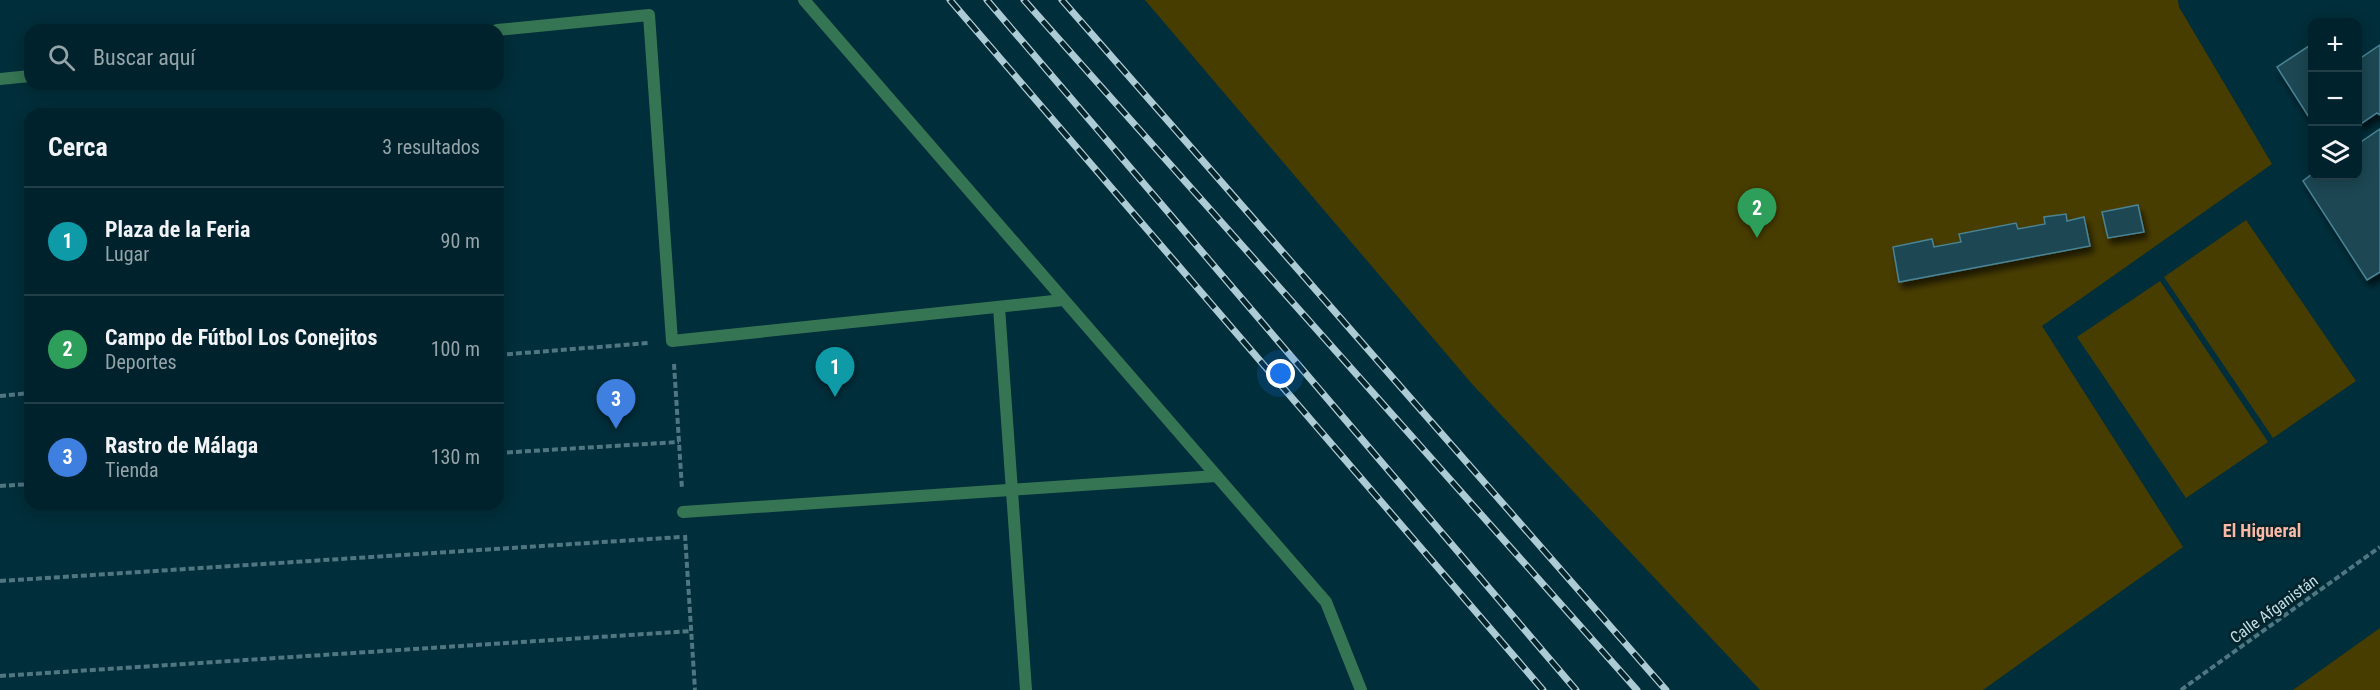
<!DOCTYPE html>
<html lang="es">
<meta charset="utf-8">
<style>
body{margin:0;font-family:"Roboto Condensed",sans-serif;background:#0a2a34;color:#f1f3f6}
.controls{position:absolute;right:18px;top:18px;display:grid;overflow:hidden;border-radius:12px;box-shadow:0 3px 15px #0003}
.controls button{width:54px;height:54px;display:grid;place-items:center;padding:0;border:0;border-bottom:2px solid #223f48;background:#00222c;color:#f1f3f6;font:30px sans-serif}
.you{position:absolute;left:1281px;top:374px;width:21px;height:21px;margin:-15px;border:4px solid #fff;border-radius:50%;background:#1a73e8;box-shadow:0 0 0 9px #1a73e833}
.badge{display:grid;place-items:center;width:39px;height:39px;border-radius:50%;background:#f39f84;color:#fff;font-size:20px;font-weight:700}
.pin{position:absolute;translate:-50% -50px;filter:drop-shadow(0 2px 3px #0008)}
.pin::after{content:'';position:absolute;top:32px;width:21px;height:18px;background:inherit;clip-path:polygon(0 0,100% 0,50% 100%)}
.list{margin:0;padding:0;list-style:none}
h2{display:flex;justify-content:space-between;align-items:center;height:78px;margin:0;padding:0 24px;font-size:26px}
h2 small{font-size:20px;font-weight:400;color:#95a4a9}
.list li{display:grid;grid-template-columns:39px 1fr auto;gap:18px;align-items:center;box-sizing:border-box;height:108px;padding:0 24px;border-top:2px solid #223f48}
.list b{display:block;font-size:22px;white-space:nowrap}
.list p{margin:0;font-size:20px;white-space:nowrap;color:#95a4a9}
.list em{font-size:20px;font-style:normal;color:#95a4a9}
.icon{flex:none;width:33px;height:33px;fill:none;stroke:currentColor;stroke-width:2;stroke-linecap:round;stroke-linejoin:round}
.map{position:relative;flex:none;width:2380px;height:690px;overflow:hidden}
.search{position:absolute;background:#00222c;box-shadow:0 3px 15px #0003;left:24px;top:24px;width:480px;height:66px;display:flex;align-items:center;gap:15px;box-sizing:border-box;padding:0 21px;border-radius:18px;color:#95a4a9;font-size:22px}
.panel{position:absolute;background:#00222c;box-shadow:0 3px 15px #0003;left:24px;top:108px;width:480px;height:402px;border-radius:18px}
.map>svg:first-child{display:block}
.green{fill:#483d01}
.building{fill:#1b4652;stroke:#4a8394;stroke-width:1.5;filter:url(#shadow)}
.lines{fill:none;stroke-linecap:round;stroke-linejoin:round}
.path{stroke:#507681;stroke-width:4;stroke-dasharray:6 3;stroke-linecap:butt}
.lane{stroke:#357553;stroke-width:12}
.rail-casing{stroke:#adcbd4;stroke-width:7}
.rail{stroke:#04232b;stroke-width:4.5;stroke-dasharray:14;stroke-linecap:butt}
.labels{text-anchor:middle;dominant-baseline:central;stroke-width:5;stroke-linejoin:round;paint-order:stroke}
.street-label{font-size:16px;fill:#c2dee7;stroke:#04232b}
.neighbourhood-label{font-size:18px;font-weight:bold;fill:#f9b9a5;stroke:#04232b}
</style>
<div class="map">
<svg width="2380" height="690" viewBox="0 0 2380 690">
<defs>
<filter id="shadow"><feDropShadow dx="3.5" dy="6" stdDeviation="3" flood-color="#0009"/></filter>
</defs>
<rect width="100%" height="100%" fill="#002e3a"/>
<g class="green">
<polygon points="1145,0 2178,0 2179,7 2272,164 2042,326 2183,547 1983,690 1760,690 1472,384"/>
<polygon points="2246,220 2356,381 2273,438 2164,277"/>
<polygon points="2160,281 2268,442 2186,498 2077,337"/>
<polygon points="2380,628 2380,690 2293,690"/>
</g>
<g class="building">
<polygon points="2312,44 2312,122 2277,67"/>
<polygon points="2380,45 2380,115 2377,113 2359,125 2358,122 2358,56 2359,59"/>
<polygon points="2380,129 2380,272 2367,280 2303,181 2312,174 2358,176 2358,144"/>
<polygon points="2138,205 2144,232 2108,238 2102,212"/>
<polygon points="2066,214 2067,221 2084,217 2090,246 1899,282 1893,247 1932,239 1934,247 1961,242 1959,234 2016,223 2018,229 2045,224 2044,217"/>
</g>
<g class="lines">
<g class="path">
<polyline points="498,355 649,343"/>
<polyline points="674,364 682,489"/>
<polyline points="0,396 30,393"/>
<polyline points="498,453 679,442"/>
<polyline points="0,486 30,484"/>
<polyline points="685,535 695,690"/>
<polyline points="0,581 681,537"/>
<polyline points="0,676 691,631"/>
<polyline points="2181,690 2380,547"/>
</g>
<g class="lane">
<polyline points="804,0 1326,602 1361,690"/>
<polyline points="497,30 649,15 672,341 1063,300"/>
<polyline points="0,79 30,76"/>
<polyline points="999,307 1026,690"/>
<polyline points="683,512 1216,476"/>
</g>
<g class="rail-casing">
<g id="rail">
<polyline points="950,0 1543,690"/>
<polyline points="987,0 1576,690"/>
<polyline points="1024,0 1637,690"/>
<polyline points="1062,0 1666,690"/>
</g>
</g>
<use href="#rail" class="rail"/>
</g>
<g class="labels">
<g class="street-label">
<text transform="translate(2274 609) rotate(-36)">Calle Afganistán</text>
</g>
<g class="neighbourhood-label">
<text x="2262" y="530">El Higueral</text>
</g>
</g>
</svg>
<div class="controls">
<button>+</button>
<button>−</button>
<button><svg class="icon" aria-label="layers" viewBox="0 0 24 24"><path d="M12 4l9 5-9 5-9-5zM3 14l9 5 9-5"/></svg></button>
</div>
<div class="you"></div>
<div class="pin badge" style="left:835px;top:397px;background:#0f9aa8">1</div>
<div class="pin badge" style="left:1757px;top:238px;background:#2e9e5b">2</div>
<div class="pin badge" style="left:616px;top:429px;background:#3f7fe0">3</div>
<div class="search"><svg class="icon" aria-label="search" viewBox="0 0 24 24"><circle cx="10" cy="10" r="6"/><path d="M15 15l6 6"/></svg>Buscar aquí</div>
<section class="panel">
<h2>Cerca<small>3 resultados</small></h2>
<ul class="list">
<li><span class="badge" style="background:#0f9aa8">1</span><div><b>Plaza de la Feria</b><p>Lugar</p></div><em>90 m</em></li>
<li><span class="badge" style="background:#2e9e5b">2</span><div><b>Campo de Fútbol Los Conejitos</b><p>Deportes</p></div><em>100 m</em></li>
<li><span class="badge" style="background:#3f7fe0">3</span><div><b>Rastro de Málaga</b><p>Tienda</p></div><em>130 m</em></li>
</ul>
</section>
</div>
